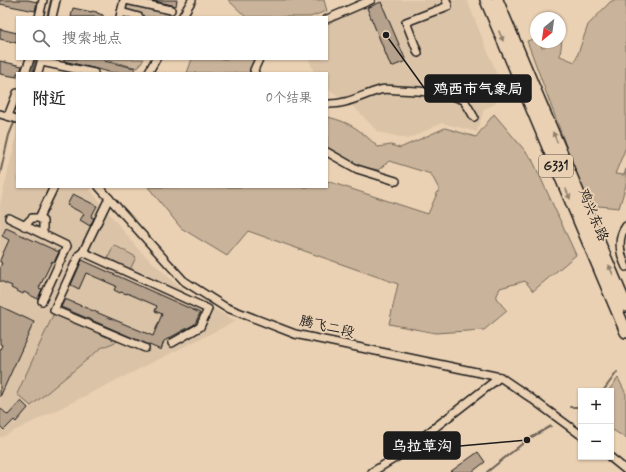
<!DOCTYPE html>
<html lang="zh">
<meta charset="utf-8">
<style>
body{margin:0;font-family:Mynerve,"LXGW WenKai TC",sans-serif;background:#f2f2f2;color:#222}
.controls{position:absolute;right:12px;bottom:12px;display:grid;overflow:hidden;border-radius:0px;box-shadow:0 1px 3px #0004}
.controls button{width:36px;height:36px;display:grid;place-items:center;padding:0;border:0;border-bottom:1px solid #e0e0e0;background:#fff;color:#222;font:20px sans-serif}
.compass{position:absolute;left:530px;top:12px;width:36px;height:36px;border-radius:50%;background:#fff;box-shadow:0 1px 3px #0004;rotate:209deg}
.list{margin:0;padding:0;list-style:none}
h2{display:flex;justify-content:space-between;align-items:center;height:52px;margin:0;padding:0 16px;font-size:17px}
h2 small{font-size:13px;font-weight:400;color:#767676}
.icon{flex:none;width:22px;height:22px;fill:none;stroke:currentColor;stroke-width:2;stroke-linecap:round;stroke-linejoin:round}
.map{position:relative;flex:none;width:626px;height:472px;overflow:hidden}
.search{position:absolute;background:#fff;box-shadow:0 1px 3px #0004;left:16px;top:16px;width:312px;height:44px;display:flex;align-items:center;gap:10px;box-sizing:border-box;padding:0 14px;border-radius:0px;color:#767676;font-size:15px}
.panel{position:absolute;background:#fff;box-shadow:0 1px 3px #0004;left:16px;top:72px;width:312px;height:116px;border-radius:0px}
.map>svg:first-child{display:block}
.built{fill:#dbc3a7}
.green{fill:#c9b39a;stroke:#72685b}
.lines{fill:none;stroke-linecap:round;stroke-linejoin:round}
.stream{stroke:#6b6156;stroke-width:2}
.building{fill:#b5a18c;stroke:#1c1c1c}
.minor-casing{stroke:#1c1c1c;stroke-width:10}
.highway-casing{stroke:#1c1c1c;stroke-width:14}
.minor{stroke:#ebd1b3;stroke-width:7}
.highway{stroke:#ebd1b3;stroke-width:11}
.oneway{fill:#8e806f}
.labels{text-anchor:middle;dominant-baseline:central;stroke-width:4;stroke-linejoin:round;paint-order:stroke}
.shield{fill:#ebd1b3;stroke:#5a5249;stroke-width:1}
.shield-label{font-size:13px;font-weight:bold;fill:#1c1c1c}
.street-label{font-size:14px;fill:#1c1c1c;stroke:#ebd1b3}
.leader{fill:none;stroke:#1c1c1c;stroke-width:1.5}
.callout-dot{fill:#1c1c1c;stroke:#ebd1b3;stroke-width:1.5}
.callout{fill:#1c1c1c;stroke:#1c1c1c;stroke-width:1.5}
.callout-label{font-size:15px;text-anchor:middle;font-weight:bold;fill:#fff}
</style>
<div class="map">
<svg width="626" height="472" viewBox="0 0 626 472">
<rect width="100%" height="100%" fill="#ebd1b3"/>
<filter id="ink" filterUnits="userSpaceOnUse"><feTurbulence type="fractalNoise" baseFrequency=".025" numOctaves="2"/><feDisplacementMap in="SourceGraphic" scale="8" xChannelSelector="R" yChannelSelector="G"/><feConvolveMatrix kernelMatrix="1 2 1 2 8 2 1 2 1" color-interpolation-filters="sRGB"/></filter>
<g filter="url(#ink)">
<g class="built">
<polygon points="379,0 467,0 502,87 495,104 484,109 477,132 442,123 408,139 378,132 356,109 327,88 327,73 314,73 309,59 327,59 327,23"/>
<polygon points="17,134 17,187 88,187 138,249 187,294 236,321 0,438 0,204"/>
</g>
<g class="green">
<polygon points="228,0 324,0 327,11 310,17 246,17"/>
<polygon points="614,0 626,0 626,147 615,174 624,175 626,169 626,185 619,208 588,205 527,41 536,38 536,42 540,42 542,48 555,42 560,42 560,40 562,39 560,56 575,62 588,25 610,2"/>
<polygon points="126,3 170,13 168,17 123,17"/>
<polygon points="103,59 144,59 138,68"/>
<polygon points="192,59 257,59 249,71 251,73 187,73"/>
<path d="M 494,114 L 532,159 L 576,255 L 533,291 L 525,281 L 500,288 L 496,298 L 507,311 L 484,330 L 435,333 L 389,324 L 398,284 L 248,231 L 227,256 L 181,228 L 148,187 L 327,187 L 327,181 L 428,214 L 439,189 L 431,174 L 389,161 L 378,170 L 359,166 L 327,148 L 328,117 C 352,123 360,130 378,147 L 391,145 L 400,148 L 445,128 L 476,137 Z"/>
<polygon points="114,245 136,257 130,270 107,260"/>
<polygon points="54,313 118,341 101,348 31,406 17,394"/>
<polygon points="618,378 626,394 626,438 611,429 611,391 608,391"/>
</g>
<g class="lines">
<g class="stream">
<polyline points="47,17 51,0"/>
<polyline points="32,73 36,59"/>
<polyline points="0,174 9,135 14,123"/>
<polyline points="603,391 617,372"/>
<polyline points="570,407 581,407"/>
<polyline points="487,472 527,440 551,426"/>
</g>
</g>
<g class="building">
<polygon points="0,0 28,0 37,2 35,11 0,4"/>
<polygon points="151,0 177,0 176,6"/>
<polygon points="381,2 406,61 391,67 367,8"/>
<polygon points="73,8 92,12 92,11 97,12 97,13 103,15 103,17 71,17"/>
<polygon points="0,29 17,33 17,43 0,39"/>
<polygon points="64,59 104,59 104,61 135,68 134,73 113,73 64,61"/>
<polygon points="0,61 22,66 20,73 17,73 17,77 0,74"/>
<polygon points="73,194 97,206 91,217 94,218 90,226 80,220 84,214 67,205"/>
<polygon points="6,228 59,252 54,262 52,261 39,288 42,289 38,299 24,292 23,294 11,288 12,286 0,281 0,267 2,263 0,262 0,260 9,240 2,236"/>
<polygon points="82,260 200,313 195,324 164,341 161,350 61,307 65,299 153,336 162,314 155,311 157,306 127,293 127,294 121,292 120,293 114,290 116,286 86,273 79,289 71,285"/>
<polygon points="0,306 34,322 0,397 0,350 2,345 0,344"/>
<polygon points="21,401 28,408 16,422 14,420 4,430 0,426 0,408 8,415"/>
<polygon points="478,452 485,462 472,472 450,472"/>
</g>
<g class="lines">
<g class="minor-casing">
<g id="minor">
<polyline points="126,0 171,10"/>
<polyline points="121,12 139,17"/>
<polyline points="39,17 43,0"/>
<polyline points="52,17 56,0"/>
<polyline points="120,17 124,0"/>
<polyline points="182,17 192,0"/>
<polyline points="327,19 371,0"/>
<polyline points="418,53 406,22 448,6 446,0"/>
<polyline points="42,62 94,73"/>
<polyline points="25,73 30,59"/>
<polyline points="38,73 42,59"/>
<polyline points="148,73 156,59"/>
<polyline points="255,73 254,70 259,59"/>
<path d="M 327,104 C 346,105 362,95 380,90 C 385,88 392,90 398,90 C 421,91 443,92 464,100 L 474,117"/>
<polyline points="0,114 17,119"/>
<polyline points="8,116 17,93"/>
<polyline points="327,152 357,169 396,181"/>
<polyline points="99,187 184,281 225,307 295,334 500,377 528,396 581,435"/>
<polyline points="109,198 83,252 79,255 54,310 145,348"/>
<polyline points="9,218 67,246 42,301"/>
<polyline points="39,218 54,187"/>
<polyline points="24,226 32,218 39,218 43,221 43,234"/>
<path d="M 626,226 C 617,238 620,254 626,267"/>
<polyline points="83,252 208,309 200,327 172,343"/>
<polyline points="610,457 626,470"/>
<polyline points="372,472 397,457 500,377"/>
</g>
</g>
<g class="highway-casing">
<g id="highway">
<polyline points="486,0 626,332"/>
<polyline points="497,0 626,306"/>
</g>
</g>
<use href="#minor" class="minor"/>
<use href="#highway" class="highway"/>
</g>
<defs><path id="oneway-solid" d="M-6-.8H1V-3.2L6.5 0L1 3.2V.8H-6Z"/></defs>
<g class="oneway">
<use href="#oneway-solid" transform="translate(501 36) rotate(67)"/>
<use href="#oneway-solid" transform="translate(555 137) rotate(-113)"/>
<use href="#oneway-solid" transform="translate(568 194) rotate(67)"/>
<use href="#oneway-solid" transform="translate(611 270) rotate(-113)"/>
</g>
</g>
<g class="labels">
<rect class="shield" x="539" y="155" width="34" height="22" rx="3"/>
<g class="shield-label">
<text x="556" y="166">G331</text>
</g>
<g class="street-label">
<text transform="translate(593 215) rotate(67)">鸡兴东路</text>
<text transform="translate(327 327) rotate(13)">腾飞二段</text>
</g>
</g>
<path class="leader" d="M386 35L425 89M527 440L460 446"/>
<g class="callout-dot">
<circle cx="386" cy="35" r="4"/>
<circle cx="527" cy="440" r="4"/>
</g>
<g class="callout">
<rect x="425" y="75" width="106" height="27" rx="4"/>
<rect x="384" y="432" width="76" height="27" rx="4"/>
</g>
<g class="callout-label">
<text x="478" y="94">鸡西市气象局</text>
<text x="422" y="451">乌拉草沟</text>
</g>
</svg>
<div class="controls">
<button>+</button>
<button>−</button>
</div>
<svg class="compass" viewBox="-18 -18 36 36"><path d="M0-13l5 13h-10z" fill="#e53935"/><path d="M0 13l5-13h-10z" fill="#767676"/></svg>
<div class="search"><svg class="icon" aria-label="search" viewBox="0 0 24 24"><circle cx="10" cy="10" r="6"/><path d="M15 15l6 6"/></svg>搜索地点</div>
<section class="panel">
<h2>附近<small>0个结果</small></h2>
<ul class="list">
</ul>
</section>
</div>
